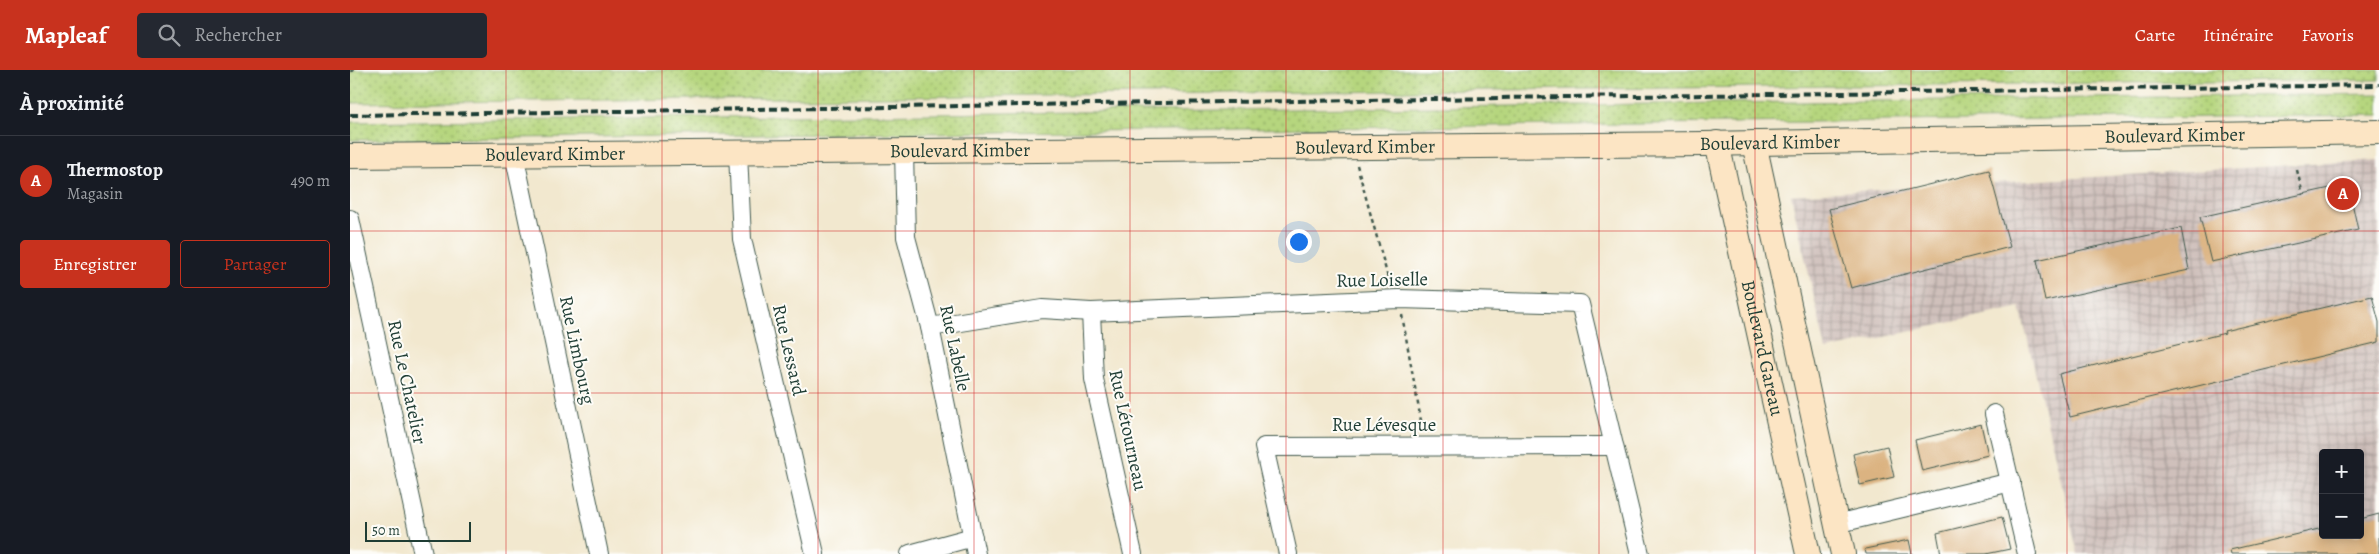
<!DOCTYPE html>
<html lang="fr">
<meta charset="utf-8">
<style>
body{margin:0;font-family:Alegreya,serif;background:#242831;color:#f1f3f6}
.controls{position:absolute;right:15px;bottom:15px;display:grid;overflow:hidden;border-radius:5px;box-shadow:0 2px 12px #0003}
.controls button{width:45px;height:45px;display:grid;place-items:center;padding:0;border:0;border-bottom:1px solid #363941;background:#171b24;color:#f1f3f6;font:25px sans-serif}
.scale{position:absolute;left:15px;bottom:12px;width:106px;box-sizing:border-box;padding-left:5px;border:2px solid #1f3d34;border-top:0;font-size:14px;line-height:18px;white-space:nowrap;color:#1f3d34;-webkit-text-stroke:4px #fdfcf7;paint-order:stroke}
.you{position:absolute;left:948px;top:171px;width:18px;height:18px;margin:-12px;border:4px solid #fff;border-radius:50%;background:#1a73e8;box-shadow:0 0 0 8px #1a73e833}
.badge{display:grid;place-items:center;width:32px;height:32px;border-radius:50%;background:#c8321e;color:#fff;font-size:16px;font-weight:700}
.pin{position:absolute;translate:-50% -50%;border:2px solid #fff;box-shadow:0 1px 5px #0006}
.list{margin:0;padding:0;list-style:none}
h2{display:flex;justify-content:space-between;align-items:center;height:65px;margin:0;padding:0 20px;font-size:21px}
h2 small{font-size:16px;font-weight:400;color:#9ea1a6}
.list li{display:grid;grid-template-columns:32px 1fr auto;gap:15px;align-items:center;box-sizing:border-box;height:90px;padding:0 20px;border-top:1px solid #363941}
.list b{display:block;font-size:19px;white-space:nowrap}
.list p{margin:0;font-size:16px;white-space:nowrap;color:#9ea1a6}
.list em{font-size:16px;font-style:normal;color:#9ea1a6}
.actions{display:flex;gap:10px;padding:15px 20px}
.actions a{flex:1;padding:11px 0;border:1px solid #c8321e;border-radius:5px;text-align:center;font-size:18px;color:#c8321e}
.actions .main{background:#c8321e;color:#fff}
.icon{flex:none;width:28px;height:28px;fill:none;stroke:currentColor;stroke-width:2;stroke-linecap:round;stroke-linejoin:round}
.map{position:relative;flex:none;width:2029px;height:484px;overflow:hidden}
header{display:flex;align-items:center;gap:30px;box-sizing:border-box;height:70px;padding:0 25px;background:#c8321e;color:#fff}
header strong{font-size:24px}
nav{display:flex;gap:28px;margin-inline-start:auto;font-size:18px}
.search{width:350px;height:45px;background:#242831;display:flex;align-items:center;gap:12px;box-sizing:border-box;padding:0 18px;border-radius:5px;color:#9ea1a6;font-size:19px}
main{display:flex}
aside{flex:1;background:#171b24}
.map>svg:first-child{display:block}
.industrial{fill:url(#industrial-grid);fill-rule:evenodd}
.grass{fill:url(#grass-dots);stroke:#6a8a59}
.building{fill:#dbb381}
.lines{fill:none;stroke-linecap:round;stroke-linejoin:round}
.street-casing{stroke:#3f574b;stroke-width:20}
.secondary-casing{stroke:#3f574b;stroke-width:26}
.path{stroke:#3f574b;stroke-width:2.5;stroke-dasharray:4 4;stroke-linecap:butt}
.street{stroke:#fff;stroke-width:18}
.secondary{stroke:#fce5c4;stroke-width:24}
.rail{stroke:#1f3d34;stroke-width:4;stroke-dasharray:8 4;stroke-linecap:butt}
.grid{fill:none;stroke:#d62828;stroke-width:1;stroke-opacity:0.55}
.labels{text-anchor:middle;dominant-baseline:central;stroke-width:4;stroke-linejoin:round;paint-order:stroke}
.street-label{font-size:19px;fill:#1f3d34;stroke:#fdfcf7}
</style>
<header>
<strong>Mapleaf</strong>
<div class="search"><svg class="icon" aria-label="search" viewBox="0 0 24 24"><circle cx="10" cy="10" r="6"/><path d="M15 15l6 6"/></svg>Rechercher</div>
<nav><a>Carte</a><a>Itinéraire</a><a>Favoris</a></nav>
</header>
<main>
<aside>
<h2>À proximité<small></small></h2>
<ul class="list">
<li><span class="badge">A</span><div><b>Thermostop</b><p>Magasin</p></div><em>490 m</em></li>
</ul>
<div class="actions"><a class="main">Enregistrer</a><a>Partager</a></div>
</aside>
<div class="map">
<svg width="2029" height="484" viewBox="0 0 2029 484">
<defs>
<pattern id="industrial-grid" width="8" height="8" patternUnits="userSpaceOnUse" patternTransform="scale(1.25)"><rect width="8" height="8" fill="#cfc0bb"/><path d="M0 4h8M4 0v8" fill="none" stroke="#a79d99"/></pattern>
<pattern id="grass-dots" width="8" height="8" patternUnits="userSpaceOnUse" patternTransform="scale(1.25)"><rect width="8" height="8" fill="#b6d67e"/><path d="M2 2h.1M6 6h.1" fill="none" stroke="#93af68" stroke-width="1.8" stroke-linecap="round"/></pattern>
</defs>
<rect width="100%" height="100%" fill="#fdfcf7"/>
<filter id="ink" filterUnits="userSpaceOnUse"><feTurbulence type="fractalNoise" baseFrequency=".02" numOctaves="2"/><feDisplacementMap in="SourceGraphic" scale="10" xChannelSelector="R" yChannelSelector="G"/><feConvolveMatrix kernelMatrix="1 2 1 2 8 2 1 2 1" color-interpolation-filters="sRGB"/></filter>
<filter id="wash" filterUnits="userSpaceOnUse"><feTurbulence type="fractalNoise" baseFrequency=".0096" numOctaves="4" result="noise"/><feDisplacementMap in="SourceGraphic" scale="20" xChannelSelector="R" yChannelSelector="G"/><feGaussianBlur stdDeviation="1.12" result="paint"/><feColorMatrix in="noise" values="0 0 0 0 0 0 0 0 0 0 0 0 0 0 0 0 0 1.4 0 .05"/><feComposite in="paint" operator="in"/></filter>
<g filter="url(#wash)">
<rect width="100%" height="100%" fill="#f2e8cf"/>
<path class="industrial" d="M 2029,90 L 2029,484 L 1728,484 L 1670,237 L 1476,280 L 1441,125 ZM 1973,383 L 2010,383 L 2010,465 L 1973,465 Z"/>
<g class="grass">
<polygon points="0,0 2029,0 2029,10 0,33"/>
<polygon points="2029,24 2029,45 0,70 0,52"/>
</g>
<g id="blocks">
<g class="building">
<polygon points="1639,100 1660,177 1501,218 1479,139"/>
<polygon points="1998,114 2008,160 1861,192 1850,147"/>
<polygon points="1831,158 1839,200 1695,231 1687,190"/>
<polygon points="2022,226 2029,252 2029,272 1720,347 1709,304 1875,263 1874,261"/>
<polygon points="1631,354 1638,385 1572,401 1565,370"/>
<polygon points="1537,376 1544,407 1510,415 1503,384"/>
<polygon points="2029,444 2029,484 1881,484 1880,480 1973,458 1973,465 2010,465 2010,449"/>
<polygon points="1652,447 1660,479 1636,484 1591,484 1587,463"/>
<polygon points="1559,470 1562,484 1516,484 1515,479"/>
</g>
</g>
</g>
<g filter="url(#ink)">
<use href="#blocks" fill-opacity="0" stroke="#3f574b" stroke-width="1"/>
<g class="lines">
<g class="street-casing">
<g id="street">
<polyline points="554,81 556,167 580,257 626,484"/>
<polyline points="388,83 392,169 465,484"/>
<polyline points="164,84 249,484"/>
<polyline points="0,149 73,484"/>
<polyline points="741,242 744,309 783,484"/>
<polyline points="580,257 692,239 741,242 1049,229 1230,234 1290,484"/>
<polyline points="1644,344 1677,484"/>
<polyline points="1486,454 1661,412"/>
<polyline points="560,484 623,467"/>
<polyline points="938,484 914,377 1264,376"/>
</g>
</g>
<g class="secondary-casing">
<g id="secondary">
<path id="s1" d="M 1367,73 L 1458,484"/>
<polyline points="1404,73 1493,484"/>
<path id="s2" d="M 0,86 L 1354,74 L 2029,62"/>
</g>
</g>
<g class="path">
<polyline points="0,1 7,0"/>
<polyline points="1007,95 1040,215"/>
<polyline points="1947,100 1953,125"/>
<polyline points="1052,245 1073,362"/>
</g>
<use href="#street" class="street"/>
<use href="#secondary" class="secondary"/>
<polyline class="rail" points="0,45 2029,15"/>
</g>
</g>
<path class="grid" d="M 156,0 L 156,484M 312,0 L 312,484M 468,0 L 468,484M 624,0 L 624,484M 780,0 L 780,484M 936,0 L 936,484M 1093,0 L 1093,484M 1249,0 L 1249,484M 1405,0 L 1405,484M 1561,0 L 1561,484M 1717,0 L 1717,484M 1873,0 L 1873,484M 0,161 L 2029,161M 0,323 L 2029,323"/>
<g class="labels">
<g class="street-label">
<text stroke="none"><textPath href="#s2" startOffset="1825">Boulevard Kimber</textPath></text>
<text stroke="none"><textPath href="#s2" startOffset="1420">Boulevard Kimber</textPath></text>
<text stroke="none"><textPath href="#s2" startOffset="1015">Boulevard Kimber</textPath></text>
<text stroke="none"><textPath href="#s2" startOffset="610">Boulevard Kimber</textPath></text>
<text stroke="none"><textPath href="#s2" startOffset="205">Boulevard Kimber</textPath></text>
<text transform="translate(1032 210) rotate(-1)">Rue Loiselle</text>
<text transform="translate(605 278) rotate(78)">Rue Labelle</text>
<text stroke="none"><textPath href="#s1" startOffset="210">Boulevard Gareau</textPath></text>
<text transform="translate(227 280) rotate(78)">Rue Limbourg</text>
<text transform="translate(439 280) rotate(77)">Rue Lessard</text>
<text transform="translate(57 312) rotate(78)">Rue Le Chatelier</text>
<text x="1034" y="355">Rue Lévesque</text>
<text transform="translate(778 360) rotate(78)">Rue Létourneau</text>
</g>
</g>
</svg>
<div class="controls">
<button>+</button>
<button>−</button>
</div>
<div class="scale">50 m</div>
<div class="you"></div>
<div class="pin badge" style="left:1993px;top:124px">A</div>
</div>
</main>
